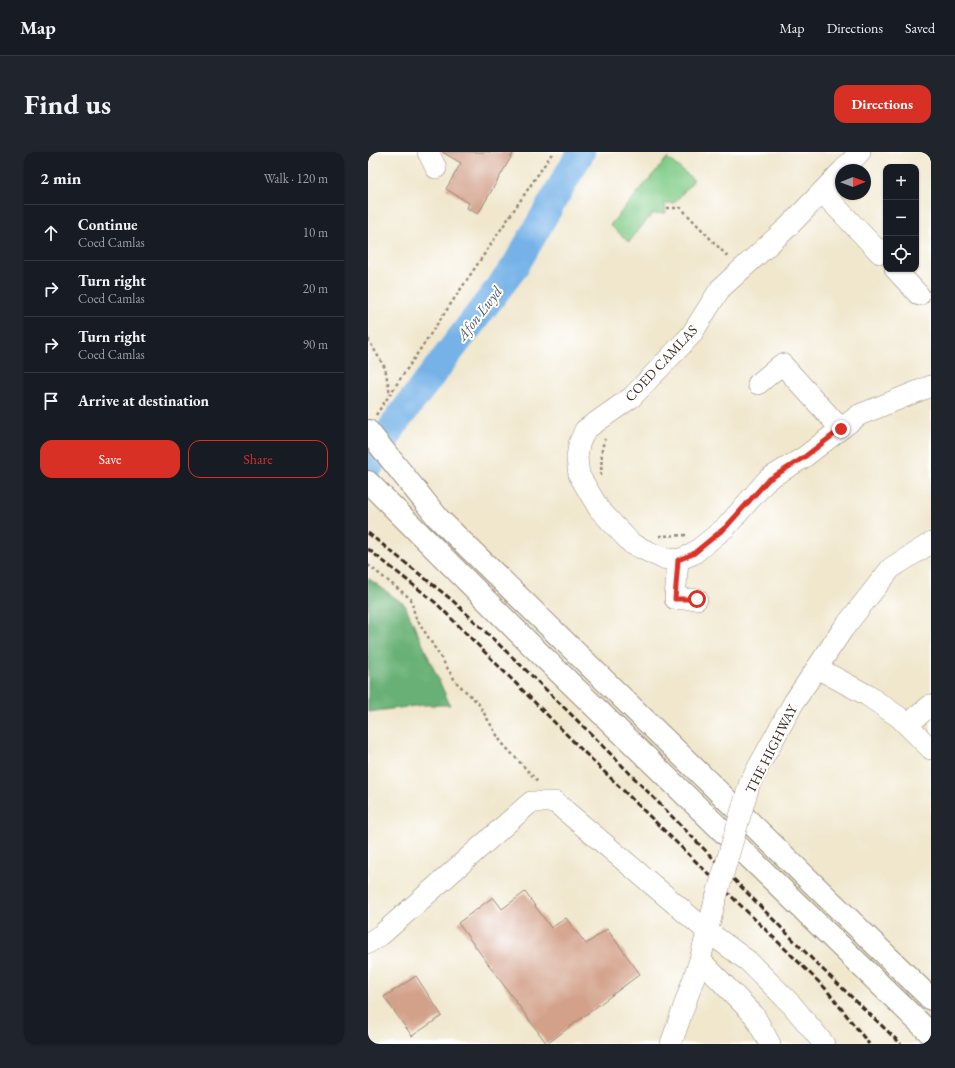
<!DOCTYPE html>
<meta charset="utf-8">
<style>
body{margin:0;font-family:"EB Garamond",serif;background:#20242c;color:#f1f3f6}
.controls{position:absolute;right:12px;top:12px;display:grid;overflow:hidden;border-radius:8px;box-shadow:0 1px 3px #0004}
.controls button{width:36px;height:36px;display:grid;place-items:center;padding:0;border:0;border-bottom:1px solid #363941;background:#171b24;color:#f1f3f6;font:20px sans-serif}
.compass{position:absolute;left:467px;top:12px;width:36px;height:36px;border-radius:50%;background:#171b24;box-shadow:0 1px 3px #0004;rotate:89deg}
.stop{position:absolute;width:12px;height:12px;margin:-9px;border:3px solid #d93025;border-radius:50%;background:#fff}
.stop.end{background:#d93025;border-color:#fff;box-shadow:0 1px 4px #0008}
.list{margin:0;padding:0;list-style:none}
h2{display:flex;justify-content:space-between;align-items:center;height:52px;margin:0;padding:0 16px;font-size:17px}
h2 small{font-size:13px;font-weight:400;color:#9ea1a6}
.list li{display:grid;grid-template-columns:26px 1fr auto;gap:12px;align-items:center;box-sizing:border-box;height:56px;padding:0 16px;border-top:1px solid #363941}
.list b{display:block;font-size:15px;white-space:nowrap}
.list p{margin:0;font-size:13px;white-space:nowrap;color:#9ea1a6}
.list em{font-size:13px;font-style:normal;color:#9ea1a6}
.actions{display:flex;gap:8px;padding:12px 16px}
.actions a{flex:1;padding:9px 0;border:1px solid #d93025;border-radius:12px;text-align:center;font-size:14px;color:#d93025}
.actions .main{background:#d93025;color:#fff}
.icon{flex:none;width:22px;height:22px;fill:none;stroke:currentColor;stroke-width:2;stroke-linecap:round;stroke-linejoin:round}
.map{position:relative;flex:none;width:563px;height:892px;overflow:hidden;border-radius:12px}
header{display:flex;align-items:center;gap:24px;box-sizing:border-box;height:56px;padding:0 20px;background:#171b24;border-bottom:1px solid #363941}
header strong{font-size:19px}
nav{display:flex;gap:22px;margin-inline-start:auto;font-size:14px}
.intro{display:flex;align-items:center;justify-content:space-between;box-sizing:border-box;height:96px;padding:0 24px}
h1{margin:0;font-size:28px}
.button{padding:10px 18px;border-radius:12px;background:#d93025;color:#fff;font-size:14px;font-weight:700}
main{display:flex;gap:24px;padding:0 24px}
aside{flex:1;background:#171b24;border-radius:12px;box-shadow:0 1px 3px #0004}
.map>svg:first-child{display:block}
.green{fill:#81cc89;stroke:#5e7b54}
.forest{fill:#68b075;stroke:#526d4a}
.lines{fill:none;stroke-linecap:round;stroke-linejoin:round}
.river{stroke:#76b2e8;stroke-width:28}
.building{fill:#d3a089}
.minor-casing{stroke:#968876;stroke-width:22}
.highway-casing{stroke:#968876;stroke-width:24}
.path{stroke:#968876;stroke-width:2.5;stroke-dasharray:3 3;stroke-linecap:butt}
.minor{stroke:#fff;stroke-width:21}
.highway{stroke:#fff;stroke-width:22}
.rail{stroke:#3b2a1e;stroke-width:3;stroke-dasharray:6 3;stroke-linecap:butt}
.minor-bridge-casing{stroke:#968876;stroke-width:22;stroke-linecap:butt}
.minor-bridge{stroke:#fff;stroke-width:21}
.route{stroke:#d93025;stroke-width:5}
.labels{text-anchor:middle;dominant-baseline:central;stroke-width:4;stroke-linejoin:round;paint-order:stroke}
.street-label{font-size:14px;fill:#3b2a1e;stroke:#fff}
.water-label{font-size:15px;font-style:italic;fill:#505a65;stroke:#fff}
</style>
<header>
<strong>Map</strong>
<nav><a>Map</a><a>Directions</a><a>Saved</a></nav>
</header>
<div class="intro"><h1>Find us</h1><a class="button">Directions</a></div>
<main>
<aside>
<h2>2 min<small>Walk · 120 m</small></h2>
<ul class="list">
<li><svg class="icon" aria-label="ahead" viewBox="0 0 24 24"><path d="M12 20V5M6 11l6-6 6 6"/></svg><div><b>Continue</b><p>Coed Camlas</p></div><em>10 m</em></li>
<li><svg class="icon" aria-label="right" viewBox="0 0 24 24"><path d="M7 20v-9h11M14 6l5 5-5 5"/></svg><div><b>Turn right</b><p>Coed Camlas</p></div><em>20 m</em></li>
<li><svg class="icon" aria-label="right" viewBox="0 0 24 24"><path d="M7 20v-9h11M14 6l5 5-5 5"/></svg><div><b>Turn right</b><p>Coed Camlas</p></div><em>90 m</em></li>
<li><svg class="icon" aria-label="arrive" viewBox="0 0 24 24"><path d="M6 21V4h12l-3 4 3 4H6"/></svg><div><b>Arrive at destination</b></div></li>
</ul>
<div class="actions"><a class="main">Save</a><a>Share</a></div>
</aside>
<div class="map">
<svg width="563" height="892" viewBox="0 0 563 892">
<rect width="100%" height="100%" fill="#fff"/>
<filter id="ink" filterUnits="userSpaceOnUse"><feTurbulence type="fractalNoise" baseFrequency=".025" numOctaves="2"/><feDisplacementMap in="SourceGraphic" scale="8" xChannelSelector="R" yChannelSelector="G"/><feConvolveMatrix kernelMatrix="1 2 1 2 8 2 1 2 1" color-interpolation-filters="sRGB"/></filter>
<filter id="wash" filterUnits="userSpaceOnUse"><feTurbulence type="fractalNoise" baseFrequency=".012" numOctaves="4" result="noise"/><feDisplacementMap in="SourceGraphic" scale="16" xChannelSelector="R" yChannelSelector="G"/><feGaussianBlur stdDeviation="0.9" result="paint"/><feColorMatrix in="noise" values="0 0 0 0 0 0 0 0 0 0 0 0 0 0 0 0 0 1.4 0 .05"/><feComposite in="paint" operator="in"/></filter>
<g filter="url(#wash)">
<rect width="100%" height="100%" fill="#f0e7cd"/>
<polygon class="green" points="299,6 326,28 306,51 297,51 298,61 284,62 261,90 242,73"/>
<polygon class="forest" points="0,426 37,453 82,553 55,553 0,560"/>
<g class="lines">
<polyline class="river" points="0,316 27,271 146,116 213,0"/>
</g>
<g id="blocks">
<g class="building">
<polygon points="74,0 146,0 110,62 99,56 101,51 78,37 93,11"/>
<polygon points="157,740 183,776 198,766 218,792 239,777 272,822 179,892 90,771 125,745 134,757"/>
<polygon points="48,824 74,864 44,884 16,845"/>
</g>
</g>
</g>
<g filter="url(#ink)">
<use href="#blocks" fill-opacity="0" stroke="#968876" stroke-width="1"/>
<g class="lines">
<g class="minor-casing">
<g id="minor">
<polyline points="60,0 68,16"/>
<polyline points="475,18 492,0"/>
<polyline points="473,20 420,75 352,137 323,183 264,245 217,278 211,292 209,306 211,323 231,357 264,392 294,406 310,408 325,402 358,375 400,327 435,306 491,263 563,234"/>
<polyline points="454,40 512,101 518,97"/>
<polyline points="527,117 551,143"/>
<polyline points="390,232 414,212 473,277"/>
<polyline points="310,408 307,447 329,447"/>
<polyline points="449,516 499,543 531,565 563,597"/>
<polyline points="539,573 563,553"/>
<polyline points="382,630 426,550 475,477 523,416 563,391"/>
<polyline points="0,791 13,783 163,650 187,650 339,779 380,809 424,853 456,892"/>
<polyline points="332,808 386,863 402,892"/>
<polyline points="303,892 332,808 347,749"/>
</g>
</g>
<g class="highway-casing">
<g id="highway">
<polyline points="0,279 70,366 563,847"/>
<polyline points="0,330 160,490 563,882"/>
</g>
</g>
<g class="path">
<polyline points="299,56 313,56 361,106"/>
<polyline points="0,187 17,216 22,242"/>
<polyline points="8,263 185,0"/>
<polyline points="233,324 234,296 237,287"/>
<polyline points="291,384 320,383"/>
<polyline points="0,413 43,447 47,464 88,530 110,551 133,590 171,631"/>
</g>
<use href="#minor" class="minor"/>
<use href="#highway" class="highway"/>
<g class="rail">
<polyline points="0,381 84,448 160,520 224,583 450,813 533,892"/>
<polyline points="0,397 68,451 214,598 457,836 501,892"/>
</g>
<g class="minor-bridge-casing">
<polyline id="minor-bridge" points="347,749 382,630"/>
</g>
<use href="#minor-bridge" class="minor-bridge"/>
</g>
</g>
<g class="lines" filter="url(#ink)">
<polyline class="route" points="329,447 307,447 310,408 325,402 358,375 400,328 435,306 473,277"/>
</g>
<g class="labels">
<g class="street-label">
<text transform="translate(293 211) rotate(-47)">COED CAMLAS</text>
<text transform="translate(403 597) rotate(-63)">THE HIGHWAY</text>
</g>
<g class="water-label">
<text transform="translate(111 161) rotate(-52)">Afon Lwyd</text>
</g>
</g>
</svg>
<div class="controls">
<button>+</button>
<button>−</button>
<button><svg class="icon" aria-label="locate" viewBox="0 0 24 24"><circle cx="12" cy="12" r="6"/><path d="M12 2v4M12 18v4M2 12h4M18 12h4"/></svg></button>
</div>
<svg class="compass" viewBox="-18 -18 36 36"><path d="M0-13l5 13h-10z" fill="#e53935"/><path d="M0 13l5-13h-10z" fill="#9ea1a6"/></svg>
<div class="stop" style="left:329px;top:447px"></div>
<div class="stop end" style="left:473px;top:277px"></div>
</div>
</main>
